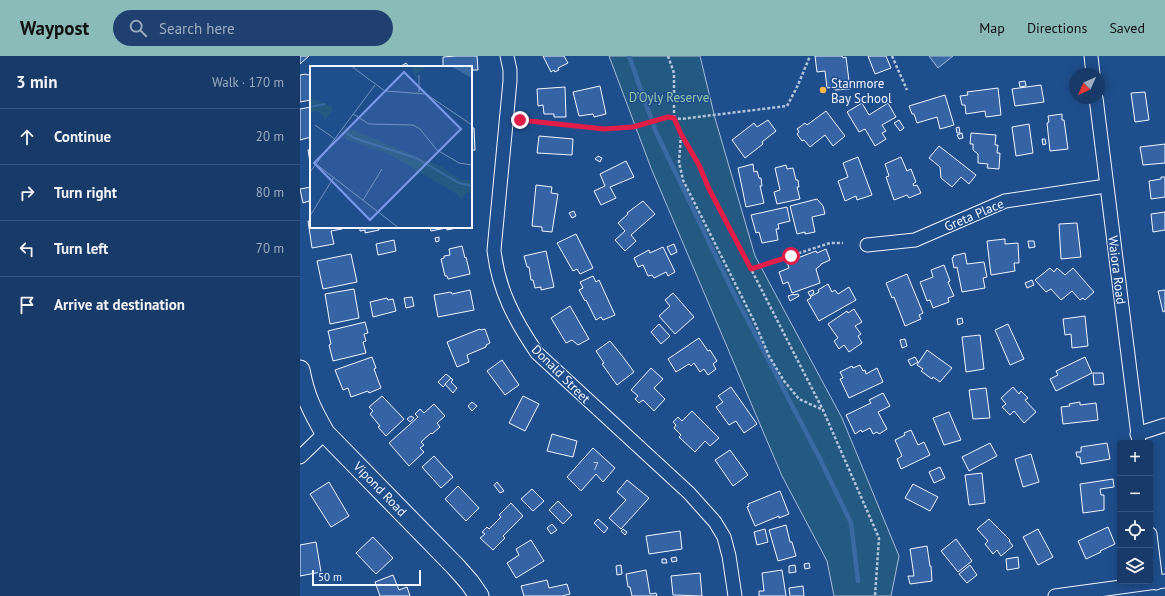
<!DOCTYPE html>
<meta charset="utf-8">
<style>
body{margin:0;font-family:"PT Sans",sans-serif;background:#20416f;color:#f1f3f6}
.controls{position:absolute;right:12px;bottom:12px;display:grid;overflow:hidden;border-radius:4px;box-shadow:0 2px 10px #0003}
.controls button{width:36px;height:36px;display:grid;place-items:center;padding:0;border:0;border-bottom:1px solid #36547d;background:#173a69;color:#f1f3f6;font:20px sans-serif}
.compass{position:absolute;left:769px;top:12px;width:36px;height:36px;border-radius:50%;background:#173a69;box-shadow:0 2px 10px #0003;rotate:225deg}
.scale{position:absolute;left:12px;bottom:10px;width:109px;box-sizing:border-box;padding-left:4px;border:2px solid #f2f6ff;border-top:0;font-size:11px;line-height:14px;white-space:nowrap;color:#f2f6ff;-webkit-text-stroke:3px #1f4e8c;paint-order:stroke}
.stop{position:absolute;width:12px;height:12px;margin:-9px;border:3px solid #e11d48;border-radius:50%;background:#fff}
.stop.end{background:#e11d48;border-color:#fff;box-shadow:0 1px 4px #0008}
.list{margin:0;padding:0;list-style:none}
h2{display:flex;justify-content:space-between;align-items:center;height:52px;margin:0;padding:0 16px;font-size:17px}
h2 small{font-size:13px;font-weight:400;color:#9eadc0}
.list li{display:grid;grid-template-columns:26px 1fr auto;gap:12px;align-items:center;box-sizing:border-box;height:56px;padding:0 16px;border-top:1px solid #36547d}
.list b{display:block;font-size:15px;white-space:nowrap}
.list em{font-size:13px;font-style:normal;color:#9eadc0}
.icon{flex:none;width:22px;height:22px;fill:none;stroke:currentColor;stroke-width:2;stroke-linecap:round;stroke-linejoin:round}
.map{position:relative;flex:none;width:865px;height:540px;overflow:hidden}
header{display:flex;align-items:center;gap:24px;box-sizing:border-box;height:56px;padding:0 20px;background:#8bbbb9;color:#111}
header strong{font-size:19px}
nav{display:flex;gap:22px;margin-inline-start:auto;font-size:14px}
.search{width:280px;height:36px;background:#20416f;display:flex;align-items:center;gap:10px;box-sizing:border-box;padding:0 14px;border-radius:22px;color:#9eadc0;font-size:15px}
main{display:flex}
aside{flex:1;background:#173a69}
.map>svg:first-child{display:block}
.green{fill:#245a82;stroke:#a8bbd7}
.water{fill:#3b69a3;stroke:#a8bbd7}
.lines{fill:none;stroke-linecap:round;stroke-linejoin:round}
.stream{stroke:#3b69a3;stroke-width:4.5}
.building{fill:#3563a3;stroke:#f2f6ff}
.minor-casing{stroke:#f2f6ff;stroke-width:15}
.secondary-casing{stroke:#f2f6ff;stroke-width:21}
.path{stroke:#b3c4dc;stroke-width:2.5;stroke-dasharray:3 2;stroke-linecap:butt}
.minor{stroke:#1f4e8c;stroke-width:13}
.secondary{stroke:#1f4e8c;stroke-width:19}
.route{stroke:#e11d48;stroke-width:5}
.poi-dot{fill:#ffb74d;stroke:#1f4e8c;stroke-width:1.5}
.labels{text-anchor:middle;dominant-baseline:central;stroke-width:3;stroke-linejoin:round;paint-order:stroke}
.number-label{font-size:11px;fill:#c3d1e8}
.poi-label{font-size:13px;fill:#f2f6ff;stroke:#1f4e8c;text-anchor:start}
.park-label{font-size:13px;fill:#97c8a6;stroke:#1f4e8c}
.street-label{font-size:13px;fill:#f2f6ff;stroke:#1f4e8c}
.inset-river{fill:none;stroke:#3b69a3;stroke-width:2}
.inset-road{fill:none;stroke:#7391ba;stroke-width:1}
.view{fill:#7d9aea;fill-opacity:0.15;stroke:#7d9aea;stroke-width:2}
.inset-edge{fill:none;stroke:#f2f6ff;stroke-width:2}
</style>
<header>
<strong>Waypost</strong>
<div class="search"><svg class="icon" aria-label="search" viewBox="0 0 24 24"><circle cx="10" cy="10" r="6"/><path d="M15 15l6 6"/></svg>Search here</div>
<nav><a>Map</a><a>Directions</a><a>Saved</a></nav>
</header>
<main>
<aside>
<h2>3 min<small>Walk · 170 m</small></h2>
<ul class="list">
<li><svg class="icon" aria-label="ahead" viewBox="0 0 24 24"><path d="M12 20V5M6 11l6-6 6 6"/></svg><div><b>Continue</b></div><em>20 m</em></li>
<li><svg class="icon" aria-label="right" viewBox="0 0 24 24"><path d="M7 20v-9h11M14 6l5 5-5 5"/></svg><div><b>Turn right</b></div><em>80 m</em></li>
<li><svg class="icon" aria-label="left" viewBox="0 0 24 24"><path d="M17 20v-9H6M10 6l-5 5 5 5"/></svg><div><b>Turn left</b></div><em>70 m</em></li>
<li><svg class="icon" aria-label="arrive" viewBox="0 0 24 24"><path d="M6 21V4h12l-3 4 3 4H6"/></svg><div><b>Arrive at destination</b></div></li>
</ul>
</aside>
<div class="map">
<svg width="865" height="540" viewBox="0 0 865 540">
<rect width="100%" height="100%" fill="#1f4e8c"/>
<polygon class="green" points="309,0 400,0 415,62 455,200 542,362 599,500 591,540 534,540 527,505 482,420 351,112"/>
<polygon class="water" points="629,0 653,0 638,12"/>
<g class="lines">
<polyline class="stream" points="329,0 356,76 432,234 519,401 551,467 558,525"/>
</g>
<g class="building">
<polygon points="0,0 9,0 0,8"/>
<polygon points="156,0 177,0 178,14 171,14 171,11 143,11 143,1"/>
<polygon points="243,0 264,0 268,7 258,12 259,14 255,16 254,14 251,16"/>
<polygon points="515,0 542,0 543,2 546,1 550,33 535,34 535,31 527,32 525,15 517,16"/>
<polygon points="568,0 586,0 591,12 575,18"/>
<polygon points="106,7 109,11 100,11"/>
<polygon points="6,18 7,19 11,18 11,44 0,46 0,19"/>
<polygon points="725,25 726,30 720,31 719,26"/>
<polygon points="741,29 744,46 715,50 712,33"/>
<polygon points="300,30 306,58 294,61 293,58 279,60 273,36"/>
<polygon points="265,31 266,61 254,61 254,58 244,58 243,49 238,50 237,33"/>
<polygon points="698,32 701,59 686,61 685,55 666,58 665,49 662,49 660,40 668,39 667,36"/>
<polygon points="845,36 849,64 835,66 831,37"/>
<polygon points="645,39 654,69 640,73 637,61 617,67 614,58 612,58 609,50"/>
<polygon points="562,47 569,59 588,47 596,61 582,69 586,75 582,77 586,83 575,90 565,73 559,76 547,56"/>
<polygon points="11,51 11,81 0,84 0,53"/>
<polygon points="526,55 545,80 533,90 525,79 510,91 504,84 502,85 497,78 499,76 497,73 505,67 507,69"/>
<polygon points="762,58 762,64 764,64 768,93 750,95 747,67 749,66 748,60"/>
<polygon points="171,59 172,72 174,72 175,94 171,94"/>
<polygon points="468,64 476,75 462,86 463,88 445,102 432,84 454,67 457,71"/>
<polygon points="599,64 604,72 600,75 594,67"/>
<polygon points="729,68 733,97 716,100 712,71"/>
<polygon points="659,71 660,77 657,77 656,72"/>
<polygon points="662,77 663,82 659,83 657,79"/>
<polygon points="671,77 696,79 695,89 698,89 697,97 700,97 699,113 687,112 688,108 678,107 678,98 673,94 673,88 670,88"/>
<polygon points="239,80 273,83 272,99 237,97"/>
<polygon points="742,83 745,83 746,88 743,89"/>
<polygon points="865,88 865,107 843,109 840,91"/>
<polygon points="639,90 676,119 669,128 661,121 652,131 641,122 640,111 629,102"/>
<polygon points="11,93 11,112 8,94"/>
<polygon points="298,100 302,102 300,106 295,103"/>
<polygon points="558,101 572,139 557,144 556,140 545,145 538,125 548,121 543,107"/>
<polygon points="601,101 607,115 611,113 616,126 613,128 614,130 617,129 621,137 609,142 607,139 594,144 586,121 589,120 585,108"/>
<polygon points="326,105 334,121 310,131 316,142 301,149 294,135 305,130 300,118"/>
<polygon points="453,108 454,116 457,115 459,122 461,122 462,130 460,130 464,147 446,151 438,112"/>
<polygon points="486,109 487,113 493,112 496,124 498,124 499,131 497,131 500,143 477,148 474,136 480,134 475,112"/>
<polygon points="861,121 865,121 865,141 851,143 849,125 861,123"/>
<polygon points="236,129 252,131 251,137 258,138 252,176 242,175 242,171 232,170"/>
<polygon points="11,131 11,153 9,145 3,147 0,133"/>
<polygon points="517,143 523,150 525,158 512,161 515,176 505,178 505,176 497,178 490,150"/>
<polygon points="343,145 355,158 331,179 336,185 325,195 315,184 325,175 318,167 328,158 327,157"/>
<polygon points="487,151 490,165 478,168 479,173 476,173 478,184 462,187 459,176 456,177 451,159"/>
<polygon points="274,155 276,160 272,162 269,157"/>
<polygon points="865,156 865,174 853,176 851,158"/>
<polygon points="8,165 11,165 11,171 42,171 42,173 31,175 34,188 12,192"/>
<polygon points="777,167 781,201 761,203 759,168"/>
<polygon points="60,171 78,171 79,174 65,177 65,174 60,175"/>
<polygon points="130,171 161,171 147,174 146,172 131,175"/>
<polygon points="276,178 293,212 280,218 277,213 273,215 257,187"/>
<polygon points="139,181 139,185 136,186 135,182"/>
<polygon points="705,183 705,188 718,187 719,207 714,207 715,215 691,219 687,185"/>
<polygon points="94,184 96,195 78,199 76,188"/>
<polygon points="728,185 734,185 735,191 729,192"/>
<polygon points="374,188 377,196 371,199 367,191"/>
<polygon points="162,190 165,202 166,201 170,218 148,223 147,220 145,220 141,203 144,202 144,200 150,199 149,193"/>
<polygon points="363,191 375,216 368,220 366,216 354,222 352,219 348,220 343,209 338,211 334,202 349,194 350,197"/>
<polygon points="526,193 530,204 521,208 521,209 516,213 520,227 492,237 488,226 483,228 479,216 489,212 487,206 516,195 517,197"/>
<polygon points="246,195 254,231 241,234 241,231 235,232 233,224 231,224 229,211 227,211 224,200"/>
<polygon points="665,197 667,208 684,206 687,221 683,222 685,232 662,236 657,211 654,212 652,202 654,201 653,200"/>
<polygon points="51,198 57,226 23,233 17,205"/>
<polygon points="644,209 650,225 648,226 654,240 648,242 649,246 633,252 630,244 627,245 620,226 633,221 631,214"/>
<polygon points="750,212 754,216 757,212 765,219 773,212 794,236 785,244 783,242 780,244 772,235 761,244 751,233 746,236 735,224"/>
<polygon points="607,218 623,257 619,259 621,263 605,270 594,241 592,242 586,227"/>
<polygon points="293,220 296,226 299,224 315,259 303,264 301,261 296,264 286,244 285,245 279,234 283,232 280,226"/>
<polygon points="732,224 734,229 727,232 725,227"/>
<polygon points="528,228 532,236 535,234 538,238 549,231 556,244 519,265 507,244 511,242 510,241 519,236 518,234"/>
<polygon points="54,233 59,262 30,268 25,238"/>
<polygon points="170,234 174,254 138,261 134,239 151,236 152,238"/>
<polygon points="513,234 514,237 510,240 508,236"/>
<polygon points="865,234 865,255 863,256 858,235"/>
<polygon points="373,237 394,261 375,278 359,260 370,250 365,244"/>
<polygon points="494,238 494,239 498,238 499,240 490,245 488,240"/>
<polygon points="112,241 114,250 106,252 104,242"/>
<polygon points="87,242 88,244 93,243 96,255 73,261 70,246"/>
<polygon points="270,250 289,283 278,289 272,284 266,287 251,262"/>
<polygon points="554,253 562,266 555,270 561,278 558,280 562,287 549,296 544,289 539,293 534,285 538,282 528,268 547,255 548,257"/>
<polygon points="785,260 788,290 772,292 771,278 765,279 763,263"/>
<polygon points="662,262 663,267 658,269 657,263"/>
<polygon points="65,266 68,277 64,278 66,285 63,286 66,297 33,305 29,289 31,288 28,275"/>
<polygon points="359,268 370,280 361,288 351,276"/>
<polygon points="708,268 724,303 710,309 695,274"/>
<polygon points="180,273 181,274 185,273 190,287 186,289 186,291 167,299 169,306 157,311 147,286"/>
<polygon points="680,279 684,313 666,316 662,281"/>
<polygon points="399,282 408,295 410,294 417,305 413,308 416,313 408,319 404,313 400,316 394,307 391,310 389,308 376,316 368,303"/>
<polygon points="605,283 607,290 602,292 600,284"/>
<polygon points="310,285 323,301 334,316 317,329 302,308 304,307 296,295"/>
<polygon points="627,294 652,312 640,326 633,321 632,323 621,315 623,313 617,309"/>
<polygon points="72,301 76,312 74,313 81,332 69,337 68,335 51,341 48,332 43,334 35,314"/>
<polygon points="615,301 618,306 611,310 608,304"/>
<polygon points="785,301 792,317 756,335 750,323 758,319 756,315"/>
<polygon points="202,304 219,329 205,339 187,315"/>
<polygon points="560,309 563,315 565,314 566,318 577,312 583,326 549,342 540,323 543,322 540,316 552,310 553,312"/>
<polygon points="351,312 363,323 354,332 365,343 354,355 343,344 339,347 335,343 338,340 331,334"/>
<polygon points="793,317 803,317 804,328 794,329"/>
<polygon points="146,318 151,322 143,331 138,326"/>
<polygon points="151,322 153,324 151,326 157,332 153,337 145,328"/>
<polygon points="431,331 457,368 444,377 436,365 429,369 416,351 423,346 418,340"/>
<polygon points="713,331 719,338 721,335 728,342 725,344 736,356 724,367 714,355 710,359 702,351 706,348 701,342"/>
<polygon points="686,332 690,362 673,363 669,334"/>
<polygon points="583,337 590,350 578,356 587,373 579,378 577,376 573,378 570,372 562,376 561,374 555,378 546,359 571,347 569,344"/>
<polygon points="82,340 104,363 86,380 78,371 80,370 70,358 73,355 69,351"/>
<polygon points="223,340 239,348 225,375 209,367"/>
<polygon points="172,346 177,350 172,355 168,350"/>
<polygon points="780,346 780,349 796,347 798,364 763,368 761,351 770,350 769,348"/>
<polygon points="134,348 145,360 137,367 140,371 132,378 131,377 121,386 124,389 120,392 124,396 109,410 89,387 118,361 115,358 120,353 124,357"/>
<polygon points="392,355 419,382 410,390 405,385 395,396 379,381 381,379 374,372 376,369 373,366 378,361 382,365"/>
<polygon points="649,356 661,384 644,389 633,362"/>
<polygon points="111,360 114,362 110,366 107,363"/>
<polygon points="611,374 618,389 624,386 630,399 601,413 597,403 602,400 595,384 605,379 604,377"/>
<polygon points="252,378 277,385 273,401 247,395"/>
<polygon points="690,387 697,400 669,415 662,401"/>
<polygon points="807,387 810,403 781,408 780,401 777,401 776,396 781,396 781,391"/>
<polygon points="293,392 315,412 303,426 296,418 281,435 267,421"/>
<polygon points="430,394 448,419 433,430 415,404"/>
<polygon points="731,398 739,426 723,431 715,403"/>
<polygon points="134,400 153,421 141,432 122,411"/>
<polygon points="640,411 645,422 634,427 629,416"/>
<polygon points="682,417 685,447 669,449 665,419"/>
<polygon points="813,423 814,431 800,433 801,439 804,439 804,454 783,457 780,428"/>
<polygon points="327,424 349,442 321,473 309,462 326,444 317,436"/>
<polygon points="29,426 49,460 31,471 10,438"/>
<polygon points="197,426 204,435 200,437 194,429"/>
<polygon points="613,428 638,441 630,455 605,442"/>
<polygon points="158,430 179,452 166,465 145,443"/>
<polygon points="232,433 244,445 233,455 221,443"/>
<polygon points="480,435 489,458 479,462 479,460 455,470 447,451 449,450 448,448"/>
<polygon points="258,445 272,459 263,468 249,454"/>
<polygon points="211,447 223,460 203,480 205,482 193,494 180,482 185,478 182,476 187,471 189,473 201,461 199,459"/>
<polygon points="298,463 308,472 304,477 294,467"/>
<polygon points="689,463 710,484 709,485 713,490 701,500 697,494 693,498 685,488 688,485 677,473"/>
<polygon points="252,468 257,474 251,478 247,472"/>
<polygon points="486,469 490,486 492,486 496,500 478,505 469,474"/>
<polygon points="808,471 815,488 800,495 801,496 786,503 778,485"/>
<polygon points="323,473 327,476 325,479 321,475"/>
<polygon points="465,473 468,486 457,489 454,476"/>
<polygon points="738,473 753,501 738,509 723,481"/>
<polygon points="380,475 382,493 349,498 346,480"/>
<polygon points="73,481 93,502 76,518 56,497"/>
<polygon points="656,483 672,505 658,516 641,495"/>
<polygon points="231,484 244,505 216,522 207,507 219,499 216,493"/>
<polygon points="16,486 21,516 0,520 0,489"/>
<polygon points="627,490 630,510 631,510 632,525 610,528 608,520 614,520 610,493"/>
<polygon points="376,501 377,505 372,506 371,502"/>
<polygon points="718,501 719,512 707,514 706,503"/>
<polygon points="362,503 366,503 367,507 362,507"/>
<polygon points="509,507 510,512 505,513 504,508"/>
<polygon points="321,509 322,518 317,519 316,510"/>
<polygon points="495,509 496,516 489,517 489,510"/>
<polygon points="670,509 677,519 667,527 659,518"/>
<polygon points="346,514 350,538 356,537 357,540 332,540 330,531 328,531 326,518"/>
<polygon points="482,514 486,540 459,540 459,535 464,535 462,517"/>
<polygon points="400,517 402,540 373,539 371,520"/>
<polygon points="93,519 99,534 107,531 110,540 80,540 75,526"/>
<polygon points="247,524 249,532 267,528 270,538 262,540 224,540 221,530"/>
<polygon points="503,530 504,540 490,540 489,532"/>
</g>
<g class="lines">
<g class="minor-casing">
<g id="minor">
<path d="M 207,0 L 210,14 L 210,25 L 194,194 C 198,233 215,265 237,297 L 389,437 L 415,466 L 424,481 L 429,500 L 435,540"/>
<polyline points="791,0 793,18"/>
<polyline points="796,42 839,387"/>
<polyline points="567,189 615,184 705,145 806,130"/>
<polyline points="837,378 865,369"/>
<polyline points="0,401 25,377"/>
<polyline points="850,478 856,527"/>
<polyline points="755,540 865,525"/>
</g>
</g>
<g class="secondary-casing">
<path id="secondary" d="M 0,314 C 5,341 12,354 25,377 L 156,511 L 170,527 L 179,540"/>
</g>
<g class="path">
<polyline points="368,0 374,17 374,62 381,78 399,109 409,133 451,213 523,354 579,482 575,540"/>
<polyline points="592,0 607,34"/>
<polyline points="220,64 305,73 333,71 368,61 381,63 487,50 498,29 510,0"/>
<polyline points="381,79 379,106 383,124 454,265 469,300 484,325 499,343 523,354"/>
<polyline points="451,213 530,187 543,187"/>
</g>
<use href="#minor" class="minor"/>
<use href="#secondary" class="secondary"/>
</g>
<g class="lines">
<polyline class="route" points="220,64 304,73 333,71 368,61 374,62 381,78 399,109 409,133 451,213 491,200"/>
</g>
<circle class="poi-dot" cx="523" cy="34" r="4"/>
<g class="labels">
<g class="number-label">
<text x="296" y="410">7</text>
</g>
<g class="poi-label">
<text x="531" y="27">Stanmore<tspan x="531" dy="15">Bay School</tspan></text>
</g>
<g class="park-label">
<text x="369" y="41">D’Oyly Reserve</text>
</g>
<g class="street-label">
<text transform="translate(674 159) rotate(-23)">Greta Place</text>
<text transform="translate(817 214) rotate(83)">Waiora Road</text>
<text transform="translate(261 318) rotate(45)">Donald Street</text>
<text transform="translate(80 433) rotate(46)">Vipond Road</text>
</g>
</g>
<g transform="translate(10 10)">
<rect width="162" height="162" fill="#1f4e8c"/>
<path d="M 104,0 L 118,0 L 107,7 L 107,13 L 102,3 ZM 0,32 L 21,40 L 23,44 L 10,60 L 15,52 L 7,45 L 0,46 ZM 36,61 L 132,101 L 150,114 L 162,114 L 162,128 L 157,126 L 151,134 L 147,128 L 82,90 L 36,73 L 31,67 Z" fill="#245a82"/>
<path d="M 141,0 L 162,0 L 162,12 L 142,1 Z" fill="#3b69a3"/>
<path class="inset-river" d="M 0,41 L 15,38M 37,67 L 44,72 L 106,92 L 149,117 L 162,120"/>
<path class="inset-road" d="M 41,0 L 75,25 L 116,28 L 162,59M 109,26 L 109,9M 43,48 L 59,58 L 103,59 L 110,63 L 127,84 L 149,97 L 162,99M 5,59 L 25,73M 6,98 L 89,162M 0,106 L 65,19M 53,134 L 72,103M 0,150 L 24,111"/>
<path class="view" d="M 94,6 L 151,63 L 60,154 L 4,97 Z"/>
<rect width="162" height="162" class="inset-edge"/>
</g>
</svg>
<div class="controls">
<button>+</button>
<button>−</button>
<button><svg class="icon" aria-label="locate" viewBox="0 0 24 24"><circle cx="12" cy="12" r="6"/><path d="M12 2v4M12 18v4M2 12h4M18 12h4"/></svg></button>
<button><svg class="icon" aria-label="layers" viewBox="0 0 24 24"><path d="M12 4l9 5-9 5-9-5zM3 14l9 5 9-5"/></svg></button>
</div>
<svg class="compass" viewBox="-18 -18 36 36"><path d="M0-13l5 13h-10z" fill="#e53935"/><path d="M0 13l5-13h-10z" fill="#9eadc0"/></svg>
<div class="scale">50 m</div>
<div class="stop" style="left:491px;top:200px"></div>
<div class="stop end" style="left:220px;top:64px"></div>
</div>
</main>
